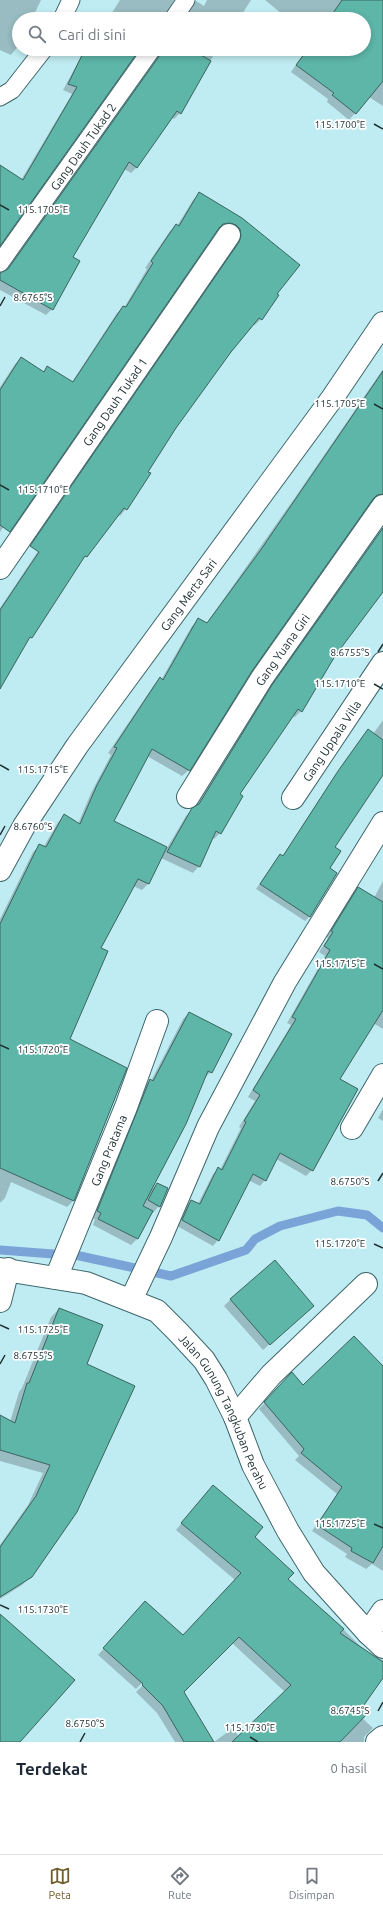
<!DOCTYPE html>
<html lang="id">
<meta charset="utf-8">
<style>
body{margin:0;font-family:Ubuntu,sans-serif;background:#f6f6f7;color:#1f2937}
.list{margin:0;padding:0;list-style:none}
h2{display:flex;justify-content:space-between;align-items:center;height:52px;margin:0;padding:0 16px;font-size:17px}
h2 small{font-size:13px;font-weight:400;color:#747a83}
.icon{flex:none;width:22px;height:22px;fill:none;stroke:currentColor;stroke-width:2;stroke-linecap:round;stroke-linejoin:round}
.map{position:relative;flex:none;width:383px;height:1742px;overflow:hidden}
.search{position:absolute;background:#fff;box-shadow:0 2px 6px #0003;left:12px;right:12px;top:12px;height:44px;display:flex;align-items:center;gap:10px;box-sizing:border-box;padding:0 14px;border-radius:22px;color:#747a83;font-size:15px}
.sheet{height:112px;background:#fff}
nav{display:flex;justify-content:space-around;align-items:center;box-sizing:border-box;height:56px;border-top:1px solid #e0e1e3;background:#fff;font-size:11px;color:#747a83}
nav a{display:grid;justify-items:center;gap:2px}
nav .on{color:#715d2c}
.map>svg:first-child{display:block}
.shadow{fill:#0003}
.lines{fill:none;stroke-linecap:round;stroke-linejoin:round}
.stream{stroke:#7aa4d8;stroke-width:9}
.building{fill:#5db6a8;stroke:#3c645e}
.service-casing{stroke:#3e676c;stroke-width:19}
.minor-casing{stroke:#3e676c;stroke-width:24}
.tertiary-casing{stroke:#3e676c;stroke-width:24}
.service{stroke:#fff;stroke-width:17}
.minor{stroke:#fff;stroke-width:22}
.tertiary{stroke:#fff;stroke-width:22}
.ticks{fill:none;stroke:#203134;stroke-width:1.5}
.labels{text-anchor:middle;dominant-baseline:central;stroke-width:3.5;stroke-linejoin:round;paint-order:stroke}
.street-label{font-size:12px;fill:#203134;stroke:#fff}
.ticks-label{font-size:10px;text-anchor:middle;fill:#203134;stroke:#fff;stroke-width:3.5;stroke-linejoin:round;paint-order:stroke}
</style>
<div class="map">
<svg width="383" height="1742" viewBox="0 0 383 1742">
<rect width="100%" height="100%" fill="#bfecf2"/>
<g class="shadow">
<polygon points="0,0 41,0 32,19 19,19 19,45 11,55 0,50"/>
<polygon points="120,0 174,0 163,19 108,19"/>
<polygon points="207,0 251,0 239,19 184,19 190,7 196,1 204,6"/>
<polygon points="265,0 383,0 383,106 369,97 349,120 327,102 328,99 291,72 307,49 364,49 364,19 288,19"/>
<polygon points="85,49 139,49 0,244 0,166 21,180 72,94 63,90"/>
<polygon points="153,49 217,49 180,113 174,119 171,117 137,167 131,173 124,169 71,257 52,309 46,315 0,290 0,274 6,271 154,62 156,56"/>
<polygon points="199,194 241,219 275,294 261,319 255,325 253,324 230,351 175,427 147,472 126,509 120,516 118,514 80,562 31,637 25,643 0,685 0,608 89,475 82,470 233,249 236,242 223,228 216,230 0,532 0,387 15,364 21,358 43,372 48,367 72,382 117,313 124,308 147,269 145,268 170,231 177,226 193,200"/>
<polygon points="383,369 383,502 377,500 371,501 251,670 189,770 182,776 147,756 112,821 167,848 186,816 194,808 266,692 383,527 383,591 334,655 301,711 295,717 292,716 238,794 220,833 214,839 212,838 199,866 193,873 161,858 149,883 142,890 133,886 100,949 68,1040 126,1068 73,1201 67,1207 11,1182 5,1198 0,1203 0,919 33,852 39,846 43,848 58,822 64,816 78,824 91,793 111,755 108,753 154,685 160,679 161,680 192,626 199,620 206,624 296,496"/>
<polygon points="383,720 383,774 334,848 329,869 310,916 305,921 256,889 275,861 280,856 282,857 334,777 363,736 373,734"/>
<polygon points="383,881 383,1029 373,1023 338,1079 312,1170 306,1176 276,1159 265,1180 260,1186 248,1180 218,1240 213,1246 177,1226 185,1207 191,1201 198,1204 213,1174 218,1169 220,1170 241,1128 239,1127 255,1101 248,1097 291,1025 287,1023 325,956 319,952 328,938 326,937 353,894 359,888 374,898"/>
<polygon points="189,1013 211,1072 204,1078 151,1190 157,1184 159,1206 153,1213 151,1212 137,1239 131,1245 93,1225 95,1219 91,1218 144,1086 150,1080 151,1081 183,1019"/>
<polygon points="383,1109 383,1121 378,1118"/>
<polygon points="231,1299 306,1312 263,1350 224,1306"/>
<polygon points="59,1309 86,1364 31,1576 22,1585 0,1599 0,1545 28,1505 43,1473 0,1461 0,1417 10,1422 19,1392 22,1388 51,1317"/>
<polygon points="383,1367 383,1571 372,1564 366,1569 345,1557 347,1554 312,1531 337,1494 295,1460 299,1456 259,1409 286,1380 303,1387"/>
<polygon points="207,1492 254,1537 287,1579 324,1614 326,1612 369,1655 383,1660 383,1676 363,1705 362,1718 373,1728 364,1737 364,1742 214,1742 233,1728 239,1737 285,1692 232,1643 183,1692 213,1742 175,1742 157,1713 136,1692 146,1682 144,1681 136,1689 98,1655 139,1609 183,1636 235,1580 176,1530"/>
</g>
<g class="lines">
<polyline class="stream" points="0,1250 80,1256 171,1276 246,1250 255,1239 280,1226 338,1211 367,1215 383,1228"/>
</g>
<g class="building">
<polygon points="342,0 383,0 383,81 356,114 332,95 334,93 296,65 308,49 364,49 364,19 329,19"/>
<polygon points="85,49 140,49 0,246 0,165 23,180 77,87 68,84"/>
<polygon points="162,49 191,49 211,61 181,114 177,111 137,168 129,162 73,257 80,261 53,310 0,280 0,273 8,269 160,55"/>
<polygon points="199,192 242,218 300,265 277,294 279,295 262,320 259,318 231,352 176,428 148,472 151,473 127,510 124,508 87,557 85,556 32,638 30,637 0,689 0,610 39,552 30,546 239,242 241,236 240,229 236,225 230,223 223,224 219,228 10,532 0,525 0,390 21,357 44,372 47,366 73,382 123,306 126,307 153,263 151,261 176,224 179,226"/>
<polygon points="383,371 383,494 377,495 373,499 252,671 190,771 152,749 114,821 167,847 149,884 138,879 101,948 108,951 70,1039 127,1068 74,1201 0,1168 0,924 39,844 46,847 64,814 80,824 97,785 117,748 114,747 160,677 163,680 198,618 207,623 260,551"/>
<polygon points="383,528 383,592 335,656 302,712 298,709 240,794 243,796 221,834 216,831 200,867 167,852 192,808 199,804 272,685"/>
<polygon points="368,729 383,740 383,775 335,847 341,851 330,868 337,873 310,917 260,884 280,854 283,856 338,771"/>
<polygon points="358,887 383,902 383,1010 340,1079 358,1089 313,1171 280,1153 266,1181 253,1174 219,1241 182,1220 191,1200 200,1204 218,1167 222,1170 246,1122 244,1121 260,1095 253,1090 296,1019 292,1017 330,950 324,946 333,932 331,931"/>
<polygon points="189,1012 232,1034 212,1073 208,1071 186,1124 143,1206 153,1211 138,1239 98,1219 101,1213 97,1211 150,1079 153,1081"/>
<polygon points="157,1183 168,1188 160,1207 148,1200"/>
<polygon points="275,1260 314,1306 270,1345 230,1299"/>
<polygon points="59,1308 103,1325 87,1364 135,1386 77,1512 32,1577 0,1597 0,1547 36,1496 50,1465 0,1450 0,1415 15,1423 27,1383 29,1383"/>
<polygon points="354,1336 383,1366 383,1546 373,1563 351,1551 352,1548 317,1525 342,1487 301,1453 304,1449 264,1402 292,1372 303,1385"/>
<polygon points="213,1485 263,1527 255,1537 294,1573 288,1579 344,1629 340,1633 383,1662 383,1678 364,1705 370,1711 340,1742 232,1742 291,1685 239,1637 184,1692 214,1742 184,1742 163,1706 142,1685 143,1684 103,1648 145,1601 183,1635 241,1573 181,1523"/>
<polygon points="0,1614 75,1680 20,1742 0,1742"/>
</g>
<g class="lines">
<g class="service-casing">
<g id="service">
<polyline points="62,19 71,0"/>
<polyline points="173,19 186,0"/>
<polyline points="0,97 12,90 44,49"/>
<path id="s1" d="M 0,263 L 152,49"/>
</g>
</g>
<g class="minor-casing">
<g id="minor">
<path id="s2" d="M 0,568 L 229,235"/>
<path id="s3" d="M 188,797 L 262,678 L 383,506"/>
<path id="s4" d="M 293,798 L 383,663"/>
<path id="s5" d="M 0,870 L 24,826 L 77,746 L 333,397 L 383,323"/>
<polyline points="352,1128 383,1075"/>
<path id="s6" d="M 56,1278 L 126,1107 L 157,1021"/>
<polyline points="131,1300 161,1237 208,1127 285,982 383,823"/>
<polyline points="0,1301 8,1269"/>
<polyline points="235,1417 271,1375 366,1284"/>
<polyline points="368,1633 383,1611"/>
<polyline points="377,1742 383,1737"/>
</g>
</g>
<g class="tertiary-casing">
<g id="tertiary">
<path id="s7" d="M 0,1269 L 86,1283 L 157,1311 L 178,1332 L 204,1360 L 216,1379 L 235,1417 L 253,1465 L 288,1531 L 314,1573 L 368,1633 L 383,1647"/>
</g>
</g>
<use href="#service" class="service"/>
<use href="#minor" class="minor"/>
<use href="#tertiary" class="tertiary"/>
</g>
<path class="ticks" d="M 374,124 L 383,129M 0,205 L 9,210M 0,306 L 5,297M 374,404 L 383,409M 0,485 L 9,490M 378,652 L 383,644M 374,684 L 383,689M 0,765 L 9,770M 0,835 L 5,826M 374,964 L 383,969M 0,1045 L 9,1049M 378,1181 L 383,1173M 374,1244 L 383,1248M 0,1325 L 9,1329M 0,1364 L 5,1355M 374,1524 L 383,1528M 0,1605 L 9,1609M 378,1711 L 383,1702M 250,1737 L 258,1742M 80,1742 L 85,1733"/>
<g class="labels">
<g class="street-label">
<text stroke="none"><textPath href="#s1" startOffset="143">Gang Dauh Tukad 2</textPath></text>
<text stroke="none"><textPath href="#s2" startOffset="202">Gang Dauh Tukad 1</textPath></text>
<text stroke="none"><textPath href="#s5" startOffset="334">Gang Merta Sari</textPath></text>
<text stroke="none"><textPath href="#s3" startOffset="175">Gang Yuana Giri</textPath></text>
<text stroke="none"><textPath href="#s4" startOffset="69">Gang Uppala Villa</textPath></text>
<text stroke="none"><textPath href="#s6" startOffset="138">Gang Pratama</textPath></text>
<text stroke="none"><textPath href="#s7" startOffset="286">Jalan Gunung Tangkuban Perahu</textPath></text>
</g>
</g>
<g class="ticks-label">
<text x="340" y="128">115.1700°E</text>
<text x="43" y="213">115.1705°E</text>
<text x="33" y="301">8.6765°S</text>
<text x="340" y="407">115.1705°E</text>
<text x="43" y="493">115.1710°E</text>
<text x="350" y="656">8.6755°S</text>
<text x="340" y="687">115.1710°E</text>
<text x="43" y="773">115.1715°E</text>
<text x="33" y="830">8.6760°S</text>
<text x="340" y="967">115.1715°E</text>
<text x="43" y="1053">115.1720°E</text>
<text x="350" y="1185">8.6750°S</text>
<text x="340" y="1247">115.1720°E</text>
<text x="43" y="1333">115.1725°E</text>
<text x="33" y="1359">8.6755°S</text>
<text x="340" y="1527">115.1725°E</text>
<text x="43" y="1613">115.1730°E</text>
<text x="350" y="1714">8.6745°S</text>
<text x="85" y="1727">8.6750°S</text>
<text x="250" y="1731">115.1730°E</text>
</g>
</svg>
<div class="search"><svg class="icon" aria-label="search" viewBox="0 0 24 24"><circle cx="10" cy="10" r="6"/><path d="M15 15l6 6"/></svg>Cari di sini</div>
</div>
<section class="sheet">
<h2>Terdekat<small>0 hasil</small></h2>
<ul class="list">
</ul>
</section>
<nav>
<a class="on"><svg class="icon" aria-label="map" viewBox="0 0 24 24"><path d="M3 6l6-2 6 2 6-2v14l-6 2-6-2-6 2zM9 4v14M15 6v14"/></svg>Peta</a>
<a><svg class="icon" aria-label="directions" viewBox="0 0 24 24"><path d="M12 3l9 9-9 9-9-9zM9 14v-3h6M13 9l2 2-2 2"/></svg>Rute</a>
<a><svg class="icon" aria-label="saved" viewBox="0 0 24 24"><path d="M7 4h10v16l-5-4-5 4z"/></svg>Disimpan</a>
</nav>
